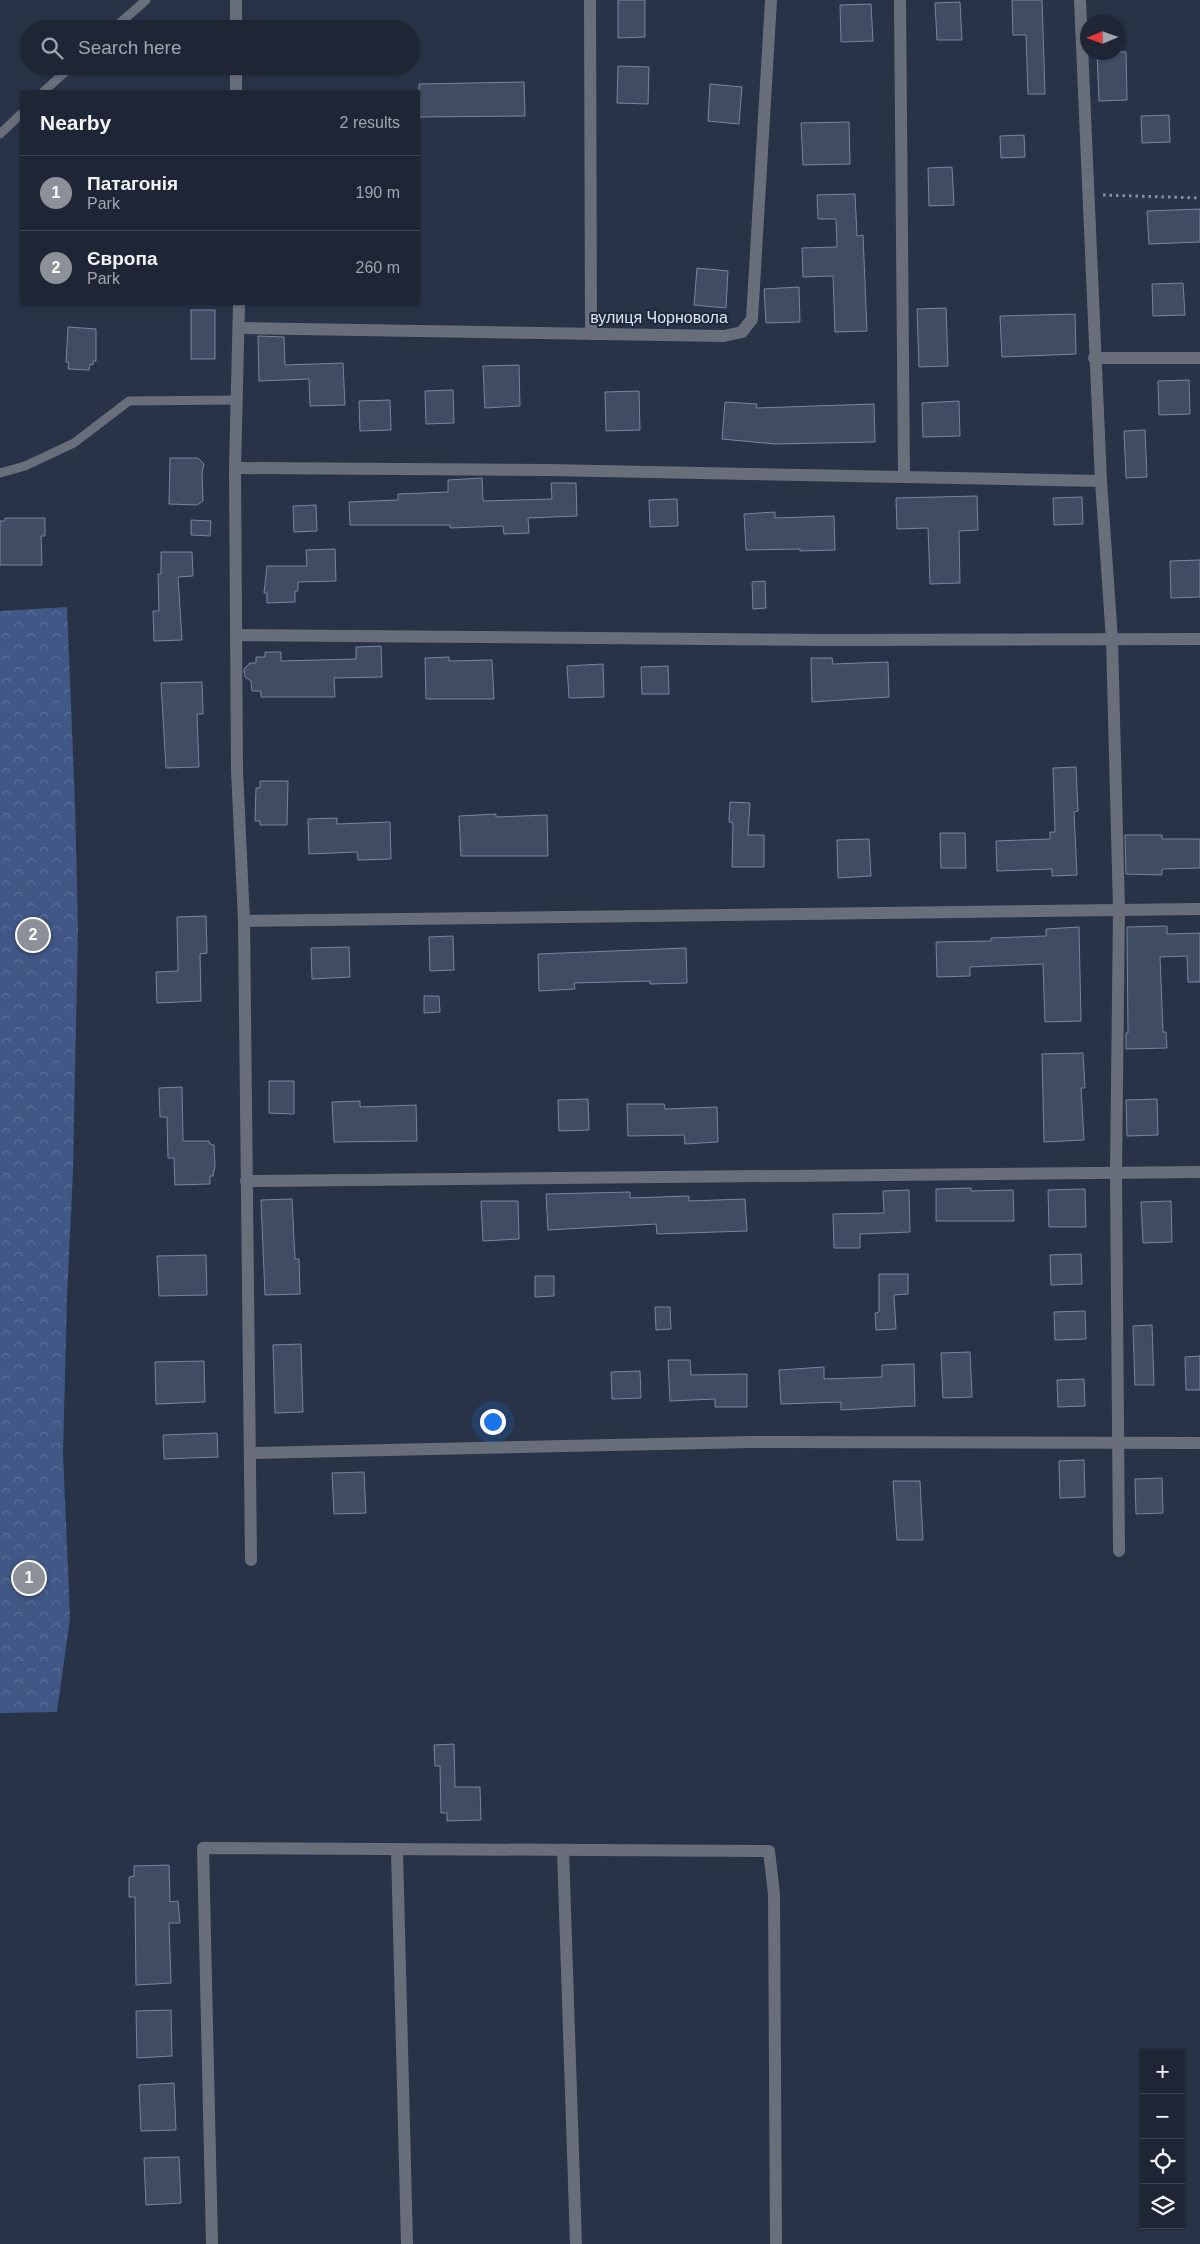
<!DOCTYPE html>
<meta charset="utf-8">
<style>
body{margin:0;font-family:Helvetica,sans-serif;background:#2b3242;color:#f1f3f6}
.controls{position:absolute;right:15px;bottom:15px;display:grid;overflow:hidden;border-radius:0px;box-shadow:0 1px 4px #0004}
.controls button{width:45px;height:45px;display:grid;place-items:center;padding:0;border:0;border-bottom:1px solid #3c4351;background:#1e2636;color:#f1f3f6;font:25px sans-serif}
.compass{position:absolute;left:1080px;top:15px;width:45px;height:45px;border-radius:50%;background:#1e2636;box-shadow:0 1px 4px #0004;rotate:268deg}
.you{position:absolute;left:492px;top:1421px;width:18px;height:18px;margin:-12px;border:4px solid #fff;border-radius:50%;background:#1a73e8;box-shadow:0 0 0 8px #1a73e833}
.badge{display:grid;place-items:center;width:32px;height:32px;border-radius:50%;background:#8c9099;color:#fff;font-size:16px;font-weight:700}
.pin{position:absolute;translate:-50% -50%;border:2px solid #fff;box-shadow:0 1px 5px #0006}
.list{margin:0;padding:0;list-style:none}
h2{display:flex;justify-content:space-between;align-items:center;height:65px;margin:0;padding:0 20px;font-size:21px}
h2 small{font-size:16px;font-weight:400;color:#a1a5ad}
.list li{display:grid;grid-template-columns:32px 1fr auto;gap:15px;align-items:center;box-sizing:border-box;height:75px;padding:0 20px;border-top:1px solid #3c4351}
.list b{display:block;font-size:19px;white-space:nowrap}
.list p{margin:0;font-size:16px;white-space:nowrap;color:#a1a5ad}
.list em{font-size:16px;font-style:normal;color:#a1a5ad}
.icon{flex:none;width:28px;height:28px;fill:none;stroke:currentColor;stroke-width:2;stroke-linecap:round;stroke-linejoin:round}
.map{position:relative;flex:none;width:1200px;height:2244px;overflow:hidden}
.search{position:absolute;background:#1e2636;box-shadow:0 1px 4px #0004;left:20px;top:20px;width:400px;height:55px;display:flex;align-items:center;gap:12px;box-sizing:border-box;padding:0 18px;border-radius:28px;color:#a1a5ad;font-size:19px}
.panel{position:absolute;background:#1e2636;box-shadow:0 1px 4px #0004;left:20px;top:90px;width:400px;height:215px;border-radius:0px}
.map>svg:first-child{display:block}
.park{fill:url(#park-crowns)}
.building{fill:#404c62;stroke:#78859e}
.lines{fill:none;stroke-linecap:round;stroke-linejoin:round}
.path{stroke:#8790a1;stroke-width:3;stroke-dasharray:2.5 4;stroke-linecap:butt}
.service{stroke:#696f7a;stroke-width:9}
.minor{stroke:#696f7a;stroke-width:12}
.labels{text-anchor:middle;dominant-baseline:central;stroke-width:4;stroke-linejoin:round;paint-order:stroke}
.street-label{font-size:16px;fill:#dee5f3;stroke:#1e293d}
</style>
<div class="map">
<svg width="1200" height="2244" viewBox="0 0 1200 2244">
<defs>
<pattern id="park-crowns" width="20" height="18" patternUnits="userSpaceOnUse" patternTransform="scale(1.25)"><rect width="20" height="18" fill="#415887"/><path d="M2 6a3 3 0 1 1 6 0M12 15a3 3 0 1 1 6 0" fill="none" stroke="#5c7098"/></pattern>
</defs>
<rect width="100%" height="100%" fill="#283348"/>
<polygon class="park" points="67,607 75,804 78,928 73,1172 67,1297 63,1453 70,1618 57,1712 0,1713 0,611"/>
<g class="building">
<polygon points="618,0 645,0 645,37 618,38"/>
<polygon points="1012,0 1042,0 1045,94 1028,94 1026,35 1013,35"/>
<polygon points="960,2 962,40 937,40 935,3"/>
<polygon points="871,4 873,41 841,42 840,5"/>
<polygon points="1097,52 1126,52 1127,100 1099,101"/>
<polygon points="618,66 649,67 648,104 617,103"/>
<polygon points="524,82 525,116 419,117 419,84"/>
<polygon points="710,84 742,87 739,124 708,121"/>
<polygon points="1169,115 1170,142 1142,143 1141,116"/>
<polygon points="849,122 850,164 803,165 801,123"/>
<polygon points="1024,135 1025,157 1001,158 1000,136"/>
<polygon points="952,167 954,205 929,206 928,168"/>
<polygon points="855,194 857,236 863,235 867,331 835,332 833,276 803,277 802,248 837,247 836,219 818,219 817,195"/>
<polygon points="1200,209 1200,242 1149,244 1147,211"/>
<polygon points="697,268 728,271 726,308 694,305"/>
<polygon points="1183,283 1185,315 1153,316 1152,284"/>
<polygon points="799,287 800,322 766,323 764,289"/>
<polygon points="946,308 948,366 919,367 917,309"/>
<rect x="191" y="310" width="24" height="49"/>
<polygon points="1075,314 1076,354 1002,357 1000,316"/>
<polygon points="68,327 96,329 96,361 93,361 93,365 90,364 89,370 68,369 69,363 66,362"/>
<polygon points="258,336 284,337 285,365 343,363 345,405 310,406 309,379 259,381"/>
<polygon points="519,365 520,406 485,408 483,366"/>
<polygon points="1189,380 1190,414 1159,415 1158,381"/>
<polygon points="453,390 454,423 426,424 425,391"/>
<polygon points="639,391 640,430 606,431 605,392"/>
<polygon points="390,400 391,430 360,431 359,401"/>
<polygon points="959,401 960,436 923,437 922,403"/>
<polygon points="725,402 757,404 756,408 874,404 875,442 775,444 722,439"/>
<polygon points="1145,430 1147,477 1126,478 1124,431"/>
<polygon points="170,458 198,458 204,464 202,472 203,501 197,505 169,504"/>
<polygon points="482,478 483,501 552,499 551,483 576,483 577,516 528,518 529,533 504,534 503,526 450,528 450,525 350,525 349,502 398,500 398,494 448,492 448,480"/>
<polygon points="977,496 978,530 959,531 960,583 930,584 928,528 897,529 896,498"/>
<polygon points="1082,497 1083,524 1054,525 1053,498"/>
<polygon points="677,499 678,526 650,527 649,500"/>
<polygon points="316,505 317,531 294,532 293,506"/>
<polygon points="775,512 775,518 834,516 835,550 800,551 800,549 746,550 744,514"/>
<polygon points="5,518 45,518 45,536 41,536 42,565 0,565 0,521 5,521"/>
<polygon points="191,520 211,521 210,536 191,535"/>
<polygon points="335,549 336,581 298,582 298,591 295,591 295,602 267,603 267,593 264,593 267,566 307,566 306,550"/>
<polygon points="161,552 192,552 193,576 178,577 182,640 154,641 153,611 159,611 158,574 161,574"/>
<polygon points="1200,560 1200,597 1171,598 1170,561"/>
<polygon points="765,581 766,608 753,609 752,582"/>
<polygon points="381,646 382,677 334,678 335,697 261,697 261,691 252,691 251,681 245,677 244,669 250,663 256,663 256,657 265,657 265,652 281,652 281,661 356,659 356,647"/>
<polygon points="449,657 449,661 492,660 494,699 426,699 425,658"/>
<polygon points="811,658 832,658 833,664 888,662 889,697 812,702"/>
<polygon points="603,664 604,697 569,698 567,666"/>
<polygon points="668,666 669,694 642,694 641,667"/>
<polygon points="202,682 203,714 197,714 199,767 166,768 161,683"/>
<polygon points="1076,767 1078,811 1074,812 1077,875 1052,876 1052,869 997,871 996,841 1050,839 1050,832 1055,832 1053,768"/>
<polygon points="260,781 288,781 287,825 260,825 260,821 255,821 256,788 260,788"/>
<polygon points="730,802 750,803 748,835 764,835 764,867 732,867 733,823 729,822"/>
<polygon points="496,814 496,817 547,815 548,856 461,856 459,816"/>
<polygon points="337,818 337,824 390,822 391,859 358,860 357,852 309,854 308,819"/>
<polygon points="940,833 965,833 966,868 941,868"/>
<polygon points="1125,835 1162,835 1162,839 1200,839 1200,868 1162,869 1162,875 1126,874"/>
<polygon points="869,839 871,876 838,878 837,840"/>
<polygon points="206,916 207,953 200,954 201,1001 157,1003 156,972 178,971 177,917"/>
<polygon points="1167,926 1167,934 1200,933 1200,982 1188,982 1187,956 1160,957 1163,1032 1166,1032 1167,1048 1126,1049 1126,1033 1128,1033 1127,927"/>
<polygon points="1079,927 1081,1021 1045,1022 1043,964 970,967 970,976 937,977 936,942 991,941 991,938 1046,936 1046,929"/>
<polygon points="453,936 454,970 430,971 429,937"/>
<polygon points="349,947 350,977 312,979 311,948"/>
<polygon points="686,948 687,983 650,984 650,981 574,983 575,989 539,991 538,954"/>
<polygon points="424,996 439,996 440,1012 424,1013"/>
<polygon points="1083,1053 1085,1088 1081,1088 1084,1140 1044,1142 1042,1054"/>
<polygon points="269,1081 294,1081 294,1114 269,1113"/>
<polygon points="182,1087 183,1141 209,1141 210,1144 214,1145 215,1166 213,1176 210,1176 210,1184 175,1185 174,1158 168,1158 167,1117 160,1117 159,1088"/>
<polygon points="588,1099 589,1130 559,1131 558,1100"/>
<polygon points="1157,1099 1158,1135 1127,1136 1126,1100"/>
<polygon points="360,1101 360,1107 416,1105 417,1141 334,1142 332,1102"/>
<polygon points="627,1104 664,1104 665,1109 717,1107 718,1142 685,1144 684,1135 628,1136"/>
<polygon points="971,1188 971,1191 1013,1190 1014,1221 936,1221 936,1189"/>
<polygon points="1085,1189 1086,1227 1049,1227 1048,1190"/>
<polygon points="909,1190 910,1232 860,1234 860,1248 834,1248 833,1214 884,1213 883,1191"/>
<polygon points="630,1192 630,1198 689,1196 689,1201 745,1199 747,1231 657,1234 656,1224 548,1230 546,1194"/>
<polygon points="292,1199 295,1259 299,1259 300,1294 265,1295 261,1200"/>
<polygon points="481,1201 518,1201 519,1239 483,1241"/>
<polygon points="1171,1201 1172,1242 1143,1243 1141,1202"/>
<polygon points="1081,1254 1082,1284 1051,1285 1050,1255"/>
<polygon points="206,1255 207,1295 159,1296 157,1256"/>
<polygon points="879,1274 908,1274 908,1294 894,1295 896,1329 876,1330 875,1313 879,1312"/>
<polygon points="535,1276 554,1276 554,1296 535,1297"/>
<polygon points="655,1307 670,1307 671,1329 656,1330"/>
<polygon points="1085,1311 1086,1339 1055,1340 1054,1312"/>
<polygon points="1152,1325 1154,1385 1135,1385 1133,1326"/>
<polygon points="301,1344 303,1412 275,1413 273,1345"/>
<polygon points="970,1352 972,1397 943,1398 941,1353"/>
<polygon points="1200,1356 1200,1390 1186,1390 1185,1357"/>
<polygon points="668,1360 690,1360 691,1375 747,1374 747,1407 715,1407 715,1399 670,1401"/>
<polygon points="204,1361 205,1402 156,1404 155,1362"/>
<polygon points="914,1364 915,1406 841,1410 841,1402 781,1404 779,1370 824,1367 824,1379 882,1377 882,1365"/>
<polygon points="640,1371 641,1398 612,1399 611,1372"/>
<polygon points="1084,1379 1085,1406 1058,1407 1057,1380"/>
<polygon points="217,1433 218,1457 164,1459 163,1435"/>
<polygon points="1084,1460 1085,1497 1060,1498 1059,1461"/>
<polygon points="364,1472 366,1513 334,1514 332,1473"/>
<polygon points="1162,1478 1163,1513 1136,1514 1135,1479"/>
<polygon points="893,1481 920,1481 923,1540 897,1540"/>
<polygon points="454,1744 455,1787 480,1787 481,1820 447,1821 447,1813 441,1813 440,1766 435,1766 434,1745"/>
<polygon points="169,1865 170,1902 178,1901 180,1923 169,1923 171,1983 136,1985 135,1897 129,1897 129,1877 134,1876 134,1866"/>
<polygon points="171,2010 172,2056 137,2058 136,2011"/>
<polygon points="174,2083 176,2130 141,2131 139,2085"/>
<polygon points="179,2157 181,2203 146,2205 144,2158"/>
</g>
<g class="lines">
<polyline class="path" points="1103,195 1200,198"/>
<g class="service">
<polyline points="113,29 146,0"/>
<polyline points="44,91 72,66"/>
<polyline points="0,134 21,114"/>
<polyline points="0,473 25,466 74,443 129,401 237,400"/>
</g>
<g class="minor">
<polyline points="590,0 591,334"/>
<polyline points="900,0 904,477"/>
<polyline points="1080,0 1101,481"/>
<polyline points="236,29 236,0"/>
<polyline points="236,66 236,91"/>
<polyline points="239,304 235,468 237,770 244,921 251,1560"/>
<polyline points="240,328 724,336 742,332 752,319 771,0"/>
<polyline points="1094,358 1200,358"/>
<polyline points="235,468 548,470 1101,481 1112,640 1119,909 1116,1173 1119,1551"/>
<polyline points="237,635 834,640 1200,639"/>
<polyline points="244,921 1200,909"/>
<polyline points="246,1181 1200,1172"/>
<polyline points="250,1453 751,1442 1200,1443"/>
<polyline points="563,1850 576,2244"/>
<polyline points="397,1851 407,2244"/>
<polyline points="212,2244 203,1848 769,1851 774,1894 776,2244"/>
</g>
</g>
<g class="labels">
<g class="street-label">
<text x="659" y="317">вулиця Чорновола</text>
</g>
</g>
</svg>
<div class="controls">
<button>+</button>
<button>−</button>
<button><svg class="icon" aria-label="locate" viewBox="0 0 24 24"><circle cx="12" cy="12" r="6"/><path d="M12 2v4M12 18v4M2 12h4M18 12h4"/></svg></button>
<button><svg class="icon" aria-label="layers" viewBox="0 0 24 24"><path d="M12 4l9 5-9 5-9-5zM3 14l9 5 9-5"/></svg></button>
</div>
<svg class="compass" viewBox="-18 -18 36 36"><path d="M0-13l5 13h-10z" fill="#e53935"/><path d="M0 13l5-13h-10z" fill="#a1a5ad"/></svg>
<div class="you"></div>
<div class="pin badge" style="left:29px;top:1578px">1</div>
<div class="pin badge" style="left:33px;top:935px">2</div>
<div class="search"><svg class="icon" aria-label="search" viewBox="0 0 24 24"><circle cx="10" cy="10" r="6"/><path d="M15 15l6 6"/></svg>Search here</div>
<section class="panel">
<h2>Nearby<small>2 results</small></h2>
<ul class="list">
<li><span class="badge">1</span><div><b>Патагонія</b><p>Park</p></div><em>190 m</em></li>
<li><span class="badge">2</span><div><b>Європа</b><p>Park</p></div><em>260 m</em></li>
</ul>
</section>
</div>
